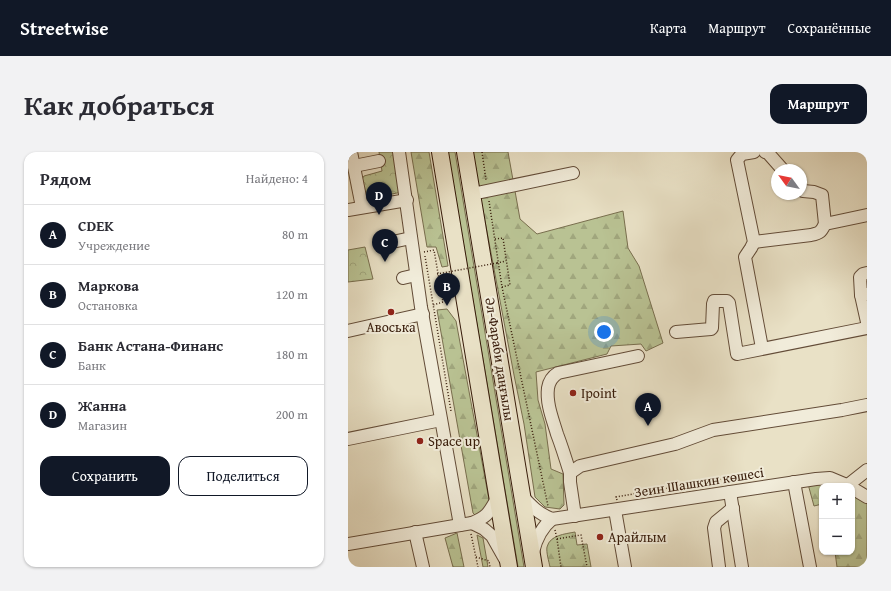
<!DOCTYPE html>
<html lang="ru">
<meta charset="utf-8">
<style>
body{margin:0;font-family:"Gentium Book Plus",serif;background:#f2f2f3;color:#2b2b33}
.controls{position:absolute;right:12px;bottom:12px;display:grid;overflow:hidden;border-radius:8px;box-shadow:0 1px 3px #0004}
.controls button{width:36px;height:36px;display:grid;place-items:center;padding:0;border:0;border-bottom:1px solid #e1e1e2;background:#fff;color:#2b2b33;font:20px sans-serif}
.compass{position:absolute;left:423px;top:12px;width:36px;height:36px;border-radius:50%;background:#fff;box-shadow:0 1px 3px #0004;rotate:303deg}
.you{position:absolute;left:256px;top:180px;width:14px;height:14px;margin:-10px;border:3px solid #fff;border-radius:50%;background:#1a73e8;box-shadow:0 0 0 6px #1a73e833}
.badge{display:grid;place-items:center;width:26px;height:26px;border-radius:50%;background:#111827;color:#fff;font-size:13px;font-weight:700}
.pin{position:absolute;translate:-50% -33px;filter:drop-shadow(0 1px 2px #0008)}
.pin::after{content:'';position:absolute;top:21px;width:14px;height:12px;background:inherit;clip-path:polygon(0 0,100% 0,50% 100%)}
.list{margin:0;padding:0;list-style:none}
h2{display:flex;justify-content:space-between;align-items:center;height:52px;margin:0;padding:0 16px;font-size:17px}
h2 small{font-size:13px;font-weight:400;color:#7c7c81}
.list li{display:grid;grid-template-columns:26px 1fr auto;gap:12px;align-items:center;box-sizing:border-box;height:60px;padding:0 16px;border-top:1px solid #e1e1e2}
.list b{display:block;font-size:15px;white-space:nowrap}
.list p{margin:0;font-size:13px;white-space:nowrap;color:#7c7c81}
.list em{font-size:13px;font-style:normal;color:#7c7c81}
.actions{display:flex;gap:8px;padding:12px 16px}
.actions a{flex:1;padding:9px 0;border:1px solid #111827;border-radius:12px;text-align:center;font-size:14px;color:#111827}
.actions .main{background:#111827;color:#fff}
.map{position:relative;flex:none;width:519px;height:415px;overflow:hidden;border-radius:12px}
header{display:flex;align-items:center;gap:24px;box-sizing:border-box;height:56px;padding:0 20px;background:#111827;color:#fff}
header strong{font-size:19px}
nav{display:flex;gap:22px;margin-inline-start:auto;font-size:14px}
.intro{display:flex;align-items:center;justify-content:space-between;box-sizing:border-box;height:96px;padding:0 24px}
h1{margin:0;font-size:28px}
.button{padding:10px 18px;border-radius:12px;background:#111827;color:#fff;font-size:14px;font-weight:700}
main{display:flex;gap:24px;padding:0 24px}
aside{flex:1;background:#fff;border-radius:12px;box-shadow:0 1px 3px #0004}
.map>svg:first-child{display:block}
.grass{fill:#b9c293;stroke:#786e4e}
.forest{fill:url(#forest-firs);stroke:#786e4e}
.park{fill:url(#park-crowns);stroke:#786e4e}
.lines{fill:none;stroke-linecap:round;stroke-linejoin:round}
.minor-casing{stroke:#634c38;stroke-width:14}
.major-casing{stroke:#361a09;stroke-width:18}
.path{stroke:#361a09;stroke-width:1.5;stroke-dasharray:1 2;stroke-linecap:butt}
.minor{stroke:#f1ecda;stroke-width:12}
.major{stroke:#e9e1c6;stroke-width:16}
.path-bridge{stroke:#361a09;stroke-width:1.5;stroke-dasharray:1 2;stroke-linecap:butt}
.poi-dot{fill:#8f2418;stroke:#f1ecda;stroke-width:1.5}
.labels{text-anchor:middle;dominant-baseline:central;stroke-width:4;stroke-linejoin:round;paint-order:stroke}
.poi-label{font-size:14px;fill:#361a09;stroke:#f1ecda;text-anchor:start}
.street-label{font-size:14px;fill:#361a09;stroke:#f1ecda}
</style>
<header>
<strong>Streetwise</strong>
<nav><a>Карта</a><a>Маршрут</a><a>Сохранённые</a></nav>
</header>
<div class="intro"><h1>Как добраться</h1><a class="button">Маршрут</a></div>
<main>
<aside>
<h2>Рядом<small>Найдено: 4</small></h2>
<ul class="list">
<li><span class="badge">A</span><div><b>CDEK</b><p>Учреждение</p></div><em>80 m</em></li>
<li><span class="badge">B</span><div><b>Маркова</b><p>Остановка</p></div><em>120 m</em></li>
<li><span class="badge">C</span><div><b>Банк Астана-Финанс</b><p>Банк</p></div><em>180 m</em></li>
<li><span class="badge">D</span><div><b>Жанна</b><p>Магазин</p></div><em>200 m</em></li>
</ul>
<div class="actions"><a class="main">Сохранить</a><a>Поделиться</a></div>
</aside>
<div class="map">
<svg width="519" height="415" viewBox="0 0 519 415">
<defs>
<pattern id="forest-firs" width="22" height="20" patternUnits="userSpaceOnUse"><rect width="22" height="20" fill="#b9c293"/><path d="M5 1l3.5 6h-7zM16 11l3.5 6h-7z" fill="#a0a67d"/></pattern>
<pattern id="park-crowns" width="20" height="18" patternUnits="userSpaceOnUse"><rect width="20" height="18" fill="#b9c293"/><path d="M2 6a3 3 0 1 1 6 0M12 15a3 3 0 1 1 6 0" fill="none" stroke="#a0a67d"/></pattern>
</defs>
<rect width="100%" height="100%" fill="#e9e1c6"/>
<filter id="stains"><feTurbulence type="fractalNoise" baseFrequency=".005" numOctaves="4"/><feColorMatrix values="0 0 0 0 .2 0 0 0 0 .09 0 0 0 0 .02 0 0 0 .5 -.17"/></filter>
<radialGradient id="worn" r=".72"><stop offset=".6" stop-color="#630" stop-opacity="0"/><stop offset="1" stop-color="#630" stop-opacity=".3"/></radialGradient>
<g class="grass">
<polygon points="100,0 107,0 176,415 170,415"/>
<polygon points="129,383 135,386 140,415 135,415"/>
</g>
<g class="forest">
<polygon points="63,0 81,0 100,114 94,115 88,95 79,95"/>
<polygon points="124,0 160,0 172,67 189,82 275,59 280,96 291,114 315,191 298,199 293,192 263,194 259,202 188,220 190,248 197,272 203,317 215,322 216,353 212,357 197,355 187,345 176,272 166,223"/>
<polygon points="99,157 108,169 142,353 129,365 125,361 89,158"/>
<polygon points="483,330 491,334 474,334 474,352 466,354 460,332"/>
<polygon points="504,341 519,348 519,415 489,415 487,400 504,400"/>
<path d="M 227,380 L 229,393 L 239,392 L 243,415 L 202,415 C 201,410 198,400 199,395 C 202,383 217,382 227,380 Z"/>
<polygon points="109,381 116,415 105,415 97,386"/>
</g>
<g class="park">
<polygon points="31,0 47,0 54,40 19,47 17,45 14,27 16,24 34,19"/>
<polygon points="17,95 25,127 0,130 0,98"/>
</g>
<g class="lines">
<g class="minor-casing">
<g id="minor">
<polyline points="3,0 14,55"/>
<polyline points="51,0 73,155 112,373"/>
<polyline points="406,0 394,2 389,8 406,90 403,96 397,105 414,196"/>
<polyline points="417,0 420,1 435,18"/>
<polyline points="6,14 31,9"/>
<polyline points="453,37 455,39 466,40 474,43 477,72"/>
<polyline points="124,42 225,21"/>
<polyline points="0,58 59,48"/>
<polyline points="49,89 63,86"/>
<path d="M 406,90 L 463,83 C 472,81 473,80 477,72 L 519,63"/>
<polyline points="55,126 68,123"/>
<polyline points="519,142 513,143 519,170"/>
<polyline points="513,143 512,125 515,122 519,121"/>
<polyline points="0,179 75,162"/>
<polyline points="328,180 363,177 364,176 365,152 366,149 379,149 381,151 389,202 519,176"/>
<polyline points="0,287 93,268"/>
<path d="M 222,321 C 218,308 214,295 209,282 C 205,268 198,252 200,236 C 201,230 205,224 210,221 L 290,204"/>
<polyline points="446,330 462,415"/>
<polyline points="500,333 519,318"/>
<polyline points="504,336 519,345"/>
<polyline points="382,340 394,415"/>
<path d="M 174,344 C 183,354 191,362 204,367 L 468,327 L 482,326 L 501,334"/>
<polyline points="267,358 277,415"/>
<polyline points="227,364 222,330 222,321 232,314 327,292 365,278 494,258 519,253"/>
<polyline points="124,371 136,377 144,384 157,407"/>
<polyline points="67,380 75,415"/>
<path d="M 0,392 L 124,371 C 141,364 141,360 150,345"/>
<path d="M 185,400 C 188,387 193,376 204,367"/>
<polyline points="371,415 366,376 368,370 385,356"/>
</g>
</g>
<g class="major-casing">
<g id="major">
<polyline points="92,0 161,415"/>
<polyline points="117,0 186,415"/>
</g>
</g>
<g class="path">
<polyline points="134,0 138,28"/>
<polyline points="141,49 154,135 200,354"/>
<polyline points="147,87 155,86 162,133 154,135"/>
<polyline points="76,100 86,98 95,150 85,153"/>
<polyline points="77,104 103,259"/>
<polyline points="149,111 158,109"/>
<polyline points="269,348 268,345 390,324"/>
<polyline points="207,378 209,387 213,415"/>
<polyline points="123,382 130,415"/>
<polyline points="209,387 233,383 239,415"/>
<polyline points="128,405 141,409 142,415"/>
</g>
<use href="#minor" class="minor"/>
<use href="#major" class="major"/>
<polyline class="path-bridge" points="89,122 149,111"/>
</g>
<g class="poi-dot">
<circle cx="43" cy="160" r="4"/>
<circle cx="225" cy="241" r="4"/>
<circle cx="72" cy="289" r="4"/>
<circle cx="252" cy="385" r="4"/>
</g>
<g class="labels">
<g class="poi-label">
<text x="43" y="175" text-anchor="middle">Авоська</text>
<text x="233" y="241">Ipoint</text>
<text x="80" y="289">Space up</text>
<text x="260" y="385">Арайлым</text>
</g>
<g class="street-label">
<text transform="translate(152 207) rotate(81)">Әл-Фараби даңғылы</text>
<text transform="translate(351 330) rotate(-9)">Зеин Шашкин көшесі</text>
</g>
</g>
<rect width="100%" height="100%" filter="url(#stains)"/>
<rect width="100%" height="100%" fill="url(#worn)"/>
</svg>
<div class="controls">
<button>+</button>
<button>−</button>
</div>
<svg class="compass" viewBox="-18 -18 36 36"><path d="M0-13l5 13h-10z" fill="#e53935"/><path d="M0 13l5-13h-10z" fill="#7c7c81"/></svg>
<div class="you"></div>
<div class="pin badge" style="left:300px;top:274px">A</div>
<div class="pin badge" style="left:99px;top:154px">B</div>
<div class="pin badge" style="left:37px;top:110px">C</div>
<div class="pin badge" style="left:31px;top:63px">D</div>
</div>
</main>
